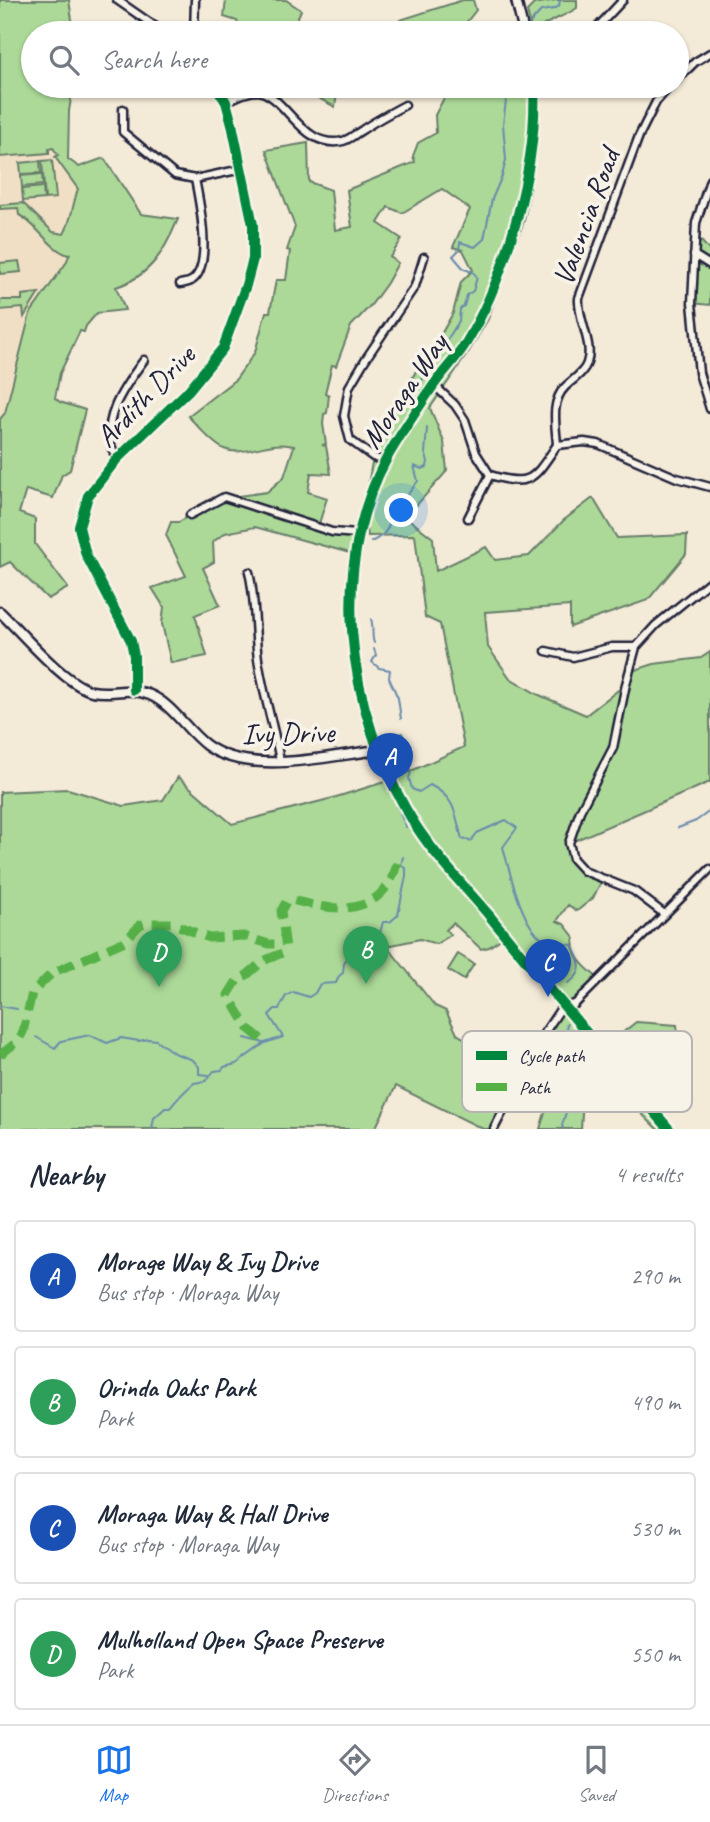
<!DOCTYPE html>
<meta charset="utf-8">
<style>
body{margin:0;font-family:Caveat,sans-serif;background:#f2f2f3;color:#1f2937}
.you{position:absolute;left:402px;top:511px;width:24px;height:24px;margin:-18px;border:5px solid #fff;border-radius:50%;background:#1a73e8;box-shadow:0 0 0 10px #1a73e833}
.badge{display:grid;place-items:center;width:46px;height:46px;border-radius:50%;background:#1a73e8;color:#fff;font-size:23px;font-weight:700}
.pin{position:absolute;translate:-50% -58px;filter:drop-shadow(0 2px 4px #0008)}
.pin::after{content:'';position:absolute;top:37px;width:24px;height:21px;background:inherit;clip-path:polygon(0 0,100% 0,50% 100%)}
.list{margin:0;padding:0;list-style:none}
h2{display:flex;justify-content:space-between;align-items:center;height:91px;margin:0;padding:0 28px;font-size:30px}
h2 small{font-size:23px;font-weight:400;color:#747a83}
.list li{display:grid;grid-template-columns:46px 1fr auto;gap:21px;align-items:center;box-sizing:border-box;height:112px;margin:0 14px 14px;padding:0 14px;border:2px solid #e0e1e3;border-radius:7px}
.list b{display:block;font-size:26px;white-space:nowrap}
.list p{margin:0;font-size:23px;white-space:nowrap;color:#747a83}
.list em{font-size:23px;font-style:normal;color:#747a83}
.icon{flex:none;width:38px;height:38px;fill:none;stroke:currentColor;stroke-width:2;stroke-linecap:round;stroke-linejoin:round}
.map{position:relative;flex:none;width:710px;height:1129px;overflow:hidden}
.search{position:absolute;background:#fff;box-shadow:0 2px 5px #0004;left:21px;right:21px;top:21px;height:77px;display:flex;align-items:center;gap:18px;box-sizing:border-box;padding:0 24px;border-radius:38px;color:#747a83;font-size:26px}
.sheet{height:595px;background:#fff}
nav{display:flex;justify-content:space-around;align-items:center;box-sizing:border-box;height:98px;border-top:2px solid #e0e1e3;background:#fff;font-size:19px;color:#747a83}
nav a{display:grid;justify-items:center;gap:4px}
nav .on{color:#1a73e8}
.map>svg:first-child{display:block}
.built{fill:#f0dfc5}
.green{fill:#acd998;stroke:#677e6a;stroke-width:2}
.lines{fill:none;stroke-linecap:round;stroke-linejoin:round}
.stream{stroke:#698bac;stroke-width:2}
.street-casing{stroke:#22223b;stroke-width:11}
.secondary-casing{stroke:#22223b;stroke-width:13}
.street{stroke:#f7f3e8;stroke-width:6}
.secondary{stroke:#f7f3e8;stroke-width:8}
.quiet{stroke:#55b146;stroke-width:9;stroke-dasharray:18 9;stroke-linecap:butt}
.cycleway-casing{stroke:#f7f3e8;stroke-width:15}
.cycleway{stroke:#00873e;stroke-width:10}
.labels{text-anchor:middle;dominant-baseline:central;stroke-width:7;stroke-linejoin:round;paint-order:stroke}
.street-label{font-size:30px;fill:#22223b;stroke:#f7f3e8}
.key{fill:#f7f3e8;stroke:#b7b4b4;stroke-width:2}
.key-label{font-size:19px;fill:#22223b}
</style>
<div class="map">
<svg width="710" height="1129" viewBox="0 0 710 1129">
<rect width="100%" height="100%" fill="#f4ead8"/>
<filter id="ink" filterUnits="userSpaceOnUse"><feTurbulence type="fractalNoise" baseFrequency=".0143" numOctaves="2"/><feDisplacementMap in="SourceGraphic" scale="14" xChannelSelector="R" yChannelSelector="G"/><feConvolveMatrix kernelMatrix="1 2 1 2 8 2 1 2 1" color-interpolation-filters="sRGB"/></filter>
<g filter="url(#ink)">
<polygon class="built" points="0,0 69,0 74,33 33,33 33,86 73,86 69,111 68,159 79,167 104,158 141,214 178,219 165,250 150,267 128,284 116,287 125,310 97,312 86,326 84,332 80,331 60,373 55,398 60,402 85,410 70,470 62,475 53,498 26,490 16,523 0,518"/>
<g class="green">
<path d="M 0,0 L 69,0 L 74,33 L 33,33 L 33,86 L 73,86 L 69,111 L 68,159 L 79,167 L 104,158 L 141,214 L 178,219 C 165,250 151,276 116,287 L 125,310 L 97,313 L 86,326 L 84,332 L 80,331 L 60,373 L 55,398 L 60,402 L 85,410 L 70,470 L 62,475 L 53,498 L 26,490 L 19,513 L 35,519 L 35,544 L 68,588 L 48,599 L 10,562 L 0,567 L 0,419 L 5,413 L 30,314 L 66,263 L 70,253 L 68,255 C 48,248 36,223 19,215 L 18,208 L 0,209 L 0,205 L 23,203 L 53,232 L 64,234 C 71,222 73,203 78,189 L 55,157 L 58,155 L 53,148 L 49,149 L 49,153 L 0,157 Z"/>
<polygon points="226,0 286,0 301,10 291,33 241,33 237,21 224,17"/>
<polygon points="463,0 473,0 476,10 458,33 395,33 404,29 400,20"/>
<path d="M 556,0 L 577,0 L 577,8 C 565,16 553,19 541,27 L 540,33 L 532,33 L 527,11 L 534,4 Z"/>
<polygon points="309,86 338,86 335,107 311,94"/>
<path d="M 442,86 L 537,86 L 537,132 L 531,152 L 531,187 L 524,221 L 488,319 L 470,350 L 430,408 L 444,442 L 447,471 L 406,517 L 433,538 L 436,571 L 486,547 L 495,560 L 529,556 L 564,520 L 593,498 L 617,538 L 687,535 L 686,554 L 648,600 L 570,627 L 570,606 L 485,612 L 488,647 L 510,678 L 537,694 L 586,715 L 626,684 L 635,670 L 654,664 L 701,658 L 710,652 L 710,782 L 569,843 L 578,866 L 602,880 L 593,898 L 577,911 L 568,905 L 557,921 L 564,924 L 574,937 C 570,956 586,968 599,979 L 575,1004 L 564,1007 L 577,1023 L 566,1041 L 572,1063 L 569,1082 L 583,1099 L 581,1129 L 540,1129 L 555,1080 L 549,1060 L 539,1041 L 563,1007 L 505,936 L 489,947 L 481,949 L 453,923 L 446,930 L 451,935 L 436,944 L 420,939 L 387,946 L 435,1006 L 446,1011 L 457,1034 L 490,1054 L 500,1077 L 504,1077 L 510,1101 L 494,1129 L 483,1129 L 396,1086 L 375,1129 L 0,1129 L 0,792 L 68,789 L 124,806 L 163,800 L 178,777 L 232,824 L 333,798 L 391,780 L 464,747 L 440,624 L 425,617 L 415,535 L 368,536 L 364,506 L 373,457 L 392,415 L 416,371 L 421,370 L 453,313 L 461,282 L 473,270 L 463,250 L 453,247 L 470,209 L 442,189 L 402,213 L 388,207 L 378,223 L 402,239 L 390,257 L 398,263 L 387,283 L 371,305 L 351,326 L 336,366 L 332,365 L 325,393 L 329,395 L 327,413 L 324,414 L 323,424 L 326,444 L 322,445 L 326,446 L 331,474 L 311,473 L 308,492 L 327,498 L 318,527 L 357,534 L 361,556 L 255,527 L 225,533 L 213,542 L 214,562 L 203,568 L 220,605 L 195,615 L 207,656 L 171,663 L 162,624 L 164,607 L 152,588 L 186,576 L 166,535 L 171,522 L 179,522 L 216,499 L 267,492 L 284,477 L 294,446 C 268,439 245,458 224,449 C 211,443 198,426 188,416 L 236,379 L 255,352 L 266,312 L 270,312 L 276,280 L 286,280 L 290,251 L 287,250 L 295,227 L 266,150 L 308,143 L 309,182 L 331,190 L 335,230 L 352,227 L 347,190 L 415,162 L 413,156 L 418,143 L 436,133 L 435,115 L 444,98 Z"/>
<polygon points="52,160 56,198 45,199 42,161"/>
<polygon points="40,161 41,173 21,174 20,163"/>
<polygon points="42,174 43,185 22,187 21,176"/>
<polygon points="43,187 44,199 23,201 22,189"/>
<polygon points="695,234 710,251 710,305 692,303"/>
<polygon points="19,261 21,272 0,274 0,263"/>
<polygon points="39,293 24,317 23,308 0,310 0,300 22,300 22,295"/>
<polygon points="458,954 474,964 464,980 448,970"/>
<polygon points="636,1022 677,1025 680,1049 673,1051 678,1079 648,1104 601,1050"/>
<polygon points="580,1037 586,1038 665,1129 657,1129 629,1101 630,1098 613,1081"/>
</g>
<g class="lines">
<g class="stream">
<polyline points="531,22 541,11 554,9 559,6 560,0"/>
<polyline points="419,402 416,397 417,388 459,321 460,309 464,306 467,295 473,291 477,277 473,272 464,269 453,256 459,250 460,242 475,247 484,239 492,199 502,176 506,160 503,124 507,93 505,86"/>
<path d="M 371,542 C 386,535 392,527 389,510 L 399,506 L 418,481 L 414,466 L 422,469 L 427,467 L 428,461 L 425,453 L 427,428"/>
<path d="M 371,619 C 374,627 371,635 374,643"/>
<polyline points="374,649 376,655 372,662 379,668 390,670 389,678 398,698 401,719"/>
<path d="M 402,733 L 405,743 L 400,756 L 411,772 L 409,778 L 412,789 L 419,792 L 430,785 C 456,798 455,814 462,839 L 471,841 L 477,833 L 506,820 L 517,828 L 503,847 C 509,870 520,916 536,933 C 544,942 561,943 572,945 C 580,961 586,972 568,983"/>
<polyline points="395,801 406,827"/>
<polyline points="678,828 696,821 710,811"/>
<polyline points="0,1006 17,1009"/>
<polyline points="36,1037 55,1048 61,1041 90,1035 107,1043 121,1038 139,1041 148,1039 156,1040 174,1053 193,1060 199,1067 199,1074 209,1075"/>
<polyline points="245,1038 264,1043"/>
<path d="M 152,1129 L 154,1118 L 165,1108 L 170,1108 C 176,1100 187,1089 194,1083 L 206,1081 L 214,1071 L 222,1070 L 224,1067 L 236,1064 L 265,1043 L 283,1037 L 269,1015 L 275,1009 L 279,1009 L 286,996 L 293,992 L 309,997 L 315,993 L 320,984 L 336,983 L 339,976 L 343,973 L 344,963 L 349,953 L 355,951 L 372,933 L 380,933 L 383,922 L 390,922 L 398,915 L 406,876 L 406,869 L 401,865 L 403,857"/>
<polyline points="563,1129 562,1125 569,1103 566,1083 570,1072 563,1043 567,1024"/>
</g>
<g class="street-casing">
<g id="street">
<polyline points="117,0 159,29 177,33"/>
<polyline points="194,33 195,0"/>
<polyline points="592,33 623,0"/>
<polyline points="677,80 695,62 710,53"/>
<path d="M 226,102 C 235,97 246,91 257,91 C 285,93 302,151 343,141 C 350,139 355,134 362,130 C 375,121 390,113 405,105"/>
<polyline points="123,109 123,132 175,175 195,179 242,169"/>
<polyline points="710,180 696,223 692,303 699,373 710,409"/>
<polyline points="694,255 710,265"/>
<path d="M 180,284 C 184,283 188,283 191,281 C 214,268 199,200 195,179"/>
<path d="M 434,385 L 455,405 L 465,420 L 476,453 L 490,475 C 532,488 534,478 557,445 L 584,442 L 598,444 L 677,478 L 710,487"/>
<path d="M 557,445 C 556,426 550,402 565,387 C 572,380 584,373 587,363 C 594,343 577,319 579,298 L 639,136 L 656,102 L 670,86"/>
<path d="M 117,459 C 96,425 123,388 144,360"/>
<polyline points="385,462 373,457 350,440 344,416 349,387 365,360 415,286 424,257"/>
<polyline points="190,515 224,497 332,532 357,534"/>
<polyline points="468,518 490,475"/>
<path d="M 249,572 C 256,601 254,630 258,659 C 263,694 274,727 280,761"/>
<polyline points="546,651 573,657 612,647 636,647"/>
<polyline points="134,690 134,656 131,641 86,555 79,527 88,496 117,459 188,391 223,348 246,285 253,259 253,225 232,124 226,102 216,86"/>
<polyline points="663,913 634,891 584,871 573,859 569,843 580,811 613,748 626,684 636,647 656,625 710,581"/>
<polyline points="494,1129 539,1041 559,1011 563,1007 575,1004 710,869"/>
</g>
</g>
<g class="secondary-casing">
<g id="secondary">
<polyline points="516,0 524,33"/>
<path d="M 534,86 C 538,165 507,275 466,343 C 457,358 443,371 433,386 C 422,402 411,419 400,436 C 323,552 344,712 416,826 C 436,857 464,886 488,914 C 547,987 608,1058 669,1129"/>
<path d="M 0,612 C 21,632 65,685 92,691 C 113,695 129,686 150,695 C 173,705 186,730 206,745 C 249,777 327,756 378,750"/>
</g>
</g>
<use href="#street" class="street"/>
<use href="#secondary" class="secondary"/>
<g class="quiet">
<path d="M 261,1039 L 249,1029 L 228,995 L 238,979 L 247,975 L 263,961 L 282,953 L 286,948 L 281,911 L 286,902 L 292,900 C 337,912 383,918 398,861"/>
<polyline points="0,1055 18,1041 23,1032 32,993 52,973 125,941 140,925 146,923 171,923 209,938 244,936 269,944 276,944 283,938"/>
</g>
<g class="cycleway-casing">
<g id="cycleway">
<path d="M 534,86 C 538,165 507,275 466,343 C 457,358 443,371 433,386 C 422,402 411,419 400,436 C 323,552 344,712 416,826 C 436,857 464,886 488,914 C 547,987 608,1058 669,1129"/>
<polyline points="134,690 134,656 131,641 86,555 79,527 88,496 117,459 188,391 223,348 246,285 253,259 253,225 232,124 226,102 216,86"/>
</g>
</g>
<use href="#cycleway" class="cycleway"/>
</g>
</g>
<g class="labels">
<g class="street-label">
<text transform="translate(586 217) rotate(-70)">Valencia Road</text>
<text transform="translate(404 391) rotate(-56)">Moraga Way</text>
<text transform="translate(145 396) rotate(-46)">Ardith Drive</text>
<text transform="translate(288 733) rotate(-1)">Ivy Drive</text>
</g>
</g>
<rect x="462" y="1031" width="230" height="81" rx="10" class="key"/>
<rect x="476" y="1051" width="31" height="9" fill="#00873e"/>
<rect x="476" y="1083" width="31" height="8" fill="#55b146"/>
<g class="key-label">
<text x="519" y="1062">Cycle path</text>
<text x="519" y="1094">Path</text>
</g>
</svg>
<div class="you"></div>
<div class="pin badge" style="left:390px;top:791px;background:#1a4fb4">A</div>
<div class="pin badge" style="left:366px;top:984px;background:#2e9e5b">B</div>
<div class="pin badge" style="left:548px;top:997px;background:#1a4fb4">C</div>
<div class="pin badge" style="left:159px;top:987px;background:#2e9e5b">D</div>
<div class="search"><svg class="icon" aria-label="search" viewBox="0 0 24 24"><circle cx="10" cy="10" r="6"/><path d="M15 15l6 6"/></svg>Search here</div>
</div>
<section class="sheet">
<h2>Nearby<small>4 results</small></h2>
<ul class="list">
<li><span class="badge" style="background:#1a4fb4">A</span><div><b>Morage Way &amp; Ivy Drive</b><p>Bus stop · Moraga Way</p></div><em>290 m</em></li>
<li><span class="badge" style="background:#2e9e5b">B</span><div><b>Orinda Oaks Park</b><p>Park</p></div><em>490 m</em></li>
<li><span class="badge" style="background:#1a4fb4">C</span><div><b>Moraga Way &amp; Hall Drive</b><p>Bus stop · Moraga Way</p></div><em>530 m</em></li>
<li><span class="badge" style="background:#2e9e5b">D</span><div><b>Mulholland Open Space Preserve</b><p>Park</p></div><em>550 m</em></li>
</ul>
</section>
<nav>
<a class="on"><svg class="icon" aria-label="map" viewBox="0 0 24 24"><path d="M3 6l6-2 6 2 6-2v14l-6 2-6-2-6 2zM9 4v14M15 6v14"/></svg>Map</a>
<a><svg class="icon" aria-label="directions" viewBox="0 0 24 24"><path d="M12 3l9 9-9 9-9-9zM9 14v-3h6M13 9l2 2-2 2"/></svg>Directions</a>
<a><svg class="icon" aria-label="saved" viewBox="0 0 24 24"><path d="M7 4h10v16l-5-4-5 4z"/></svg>Saved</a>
</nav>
